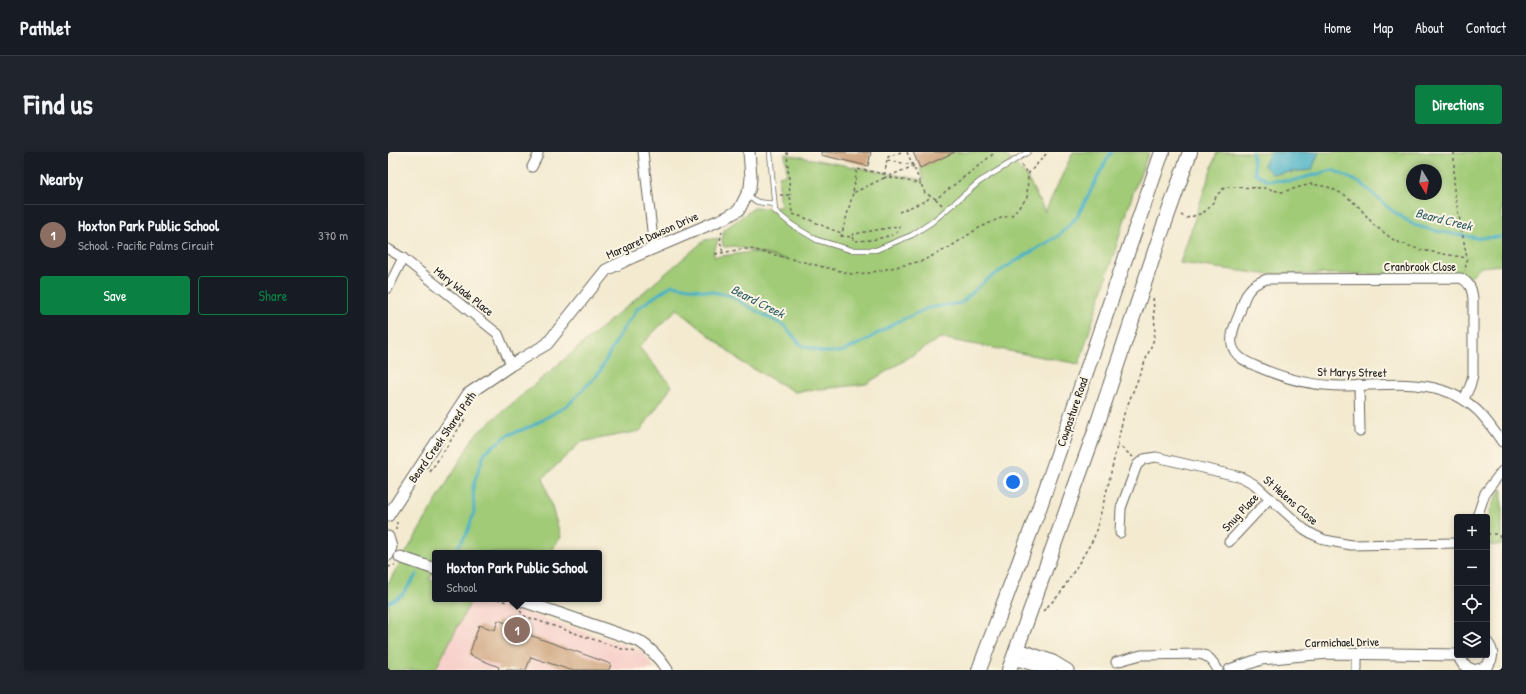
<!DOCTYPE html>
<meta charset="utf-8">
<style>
body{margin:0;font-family:"Patrick Hand",sans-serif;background:#20242c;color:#f1f3f6}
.controls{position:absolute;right:12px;bottom:12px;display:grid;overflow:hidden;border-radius:4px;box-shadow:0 2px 6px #0003}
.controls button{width:36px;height:36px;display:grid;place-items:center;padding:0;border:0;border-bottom:1px solid #363941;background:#171b24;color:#f1f3f6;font:20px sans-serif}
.compass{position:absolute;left:1018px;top:12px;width:36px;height:36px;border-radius:50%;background:#171b24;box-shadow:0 2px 6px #0003;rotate:170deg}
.you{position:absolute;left:625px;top:330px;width:14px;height:14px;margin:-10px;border:3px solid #fff;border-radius:50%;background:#1a73e8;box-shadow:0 0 0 6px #1a73e833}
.badge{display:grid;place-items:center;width:26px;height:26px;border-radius:50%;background:#0b8043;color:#fff;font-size:13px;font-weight:700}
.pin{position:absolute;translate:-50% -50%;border:2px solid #fff;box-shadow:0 1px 4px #0006}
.popup{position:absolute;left:44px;top:398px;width:170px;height:52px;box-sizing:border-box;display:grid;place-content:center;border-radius:4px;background:#171b24;filter:drop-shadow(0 1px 3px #0005);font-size:13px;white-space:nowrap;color:#9ea1a6}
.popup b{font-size:15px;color:#f1f3f6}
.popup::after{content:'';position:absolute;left:50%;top:100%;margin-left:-8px;border:8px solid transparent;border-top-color:#171b24}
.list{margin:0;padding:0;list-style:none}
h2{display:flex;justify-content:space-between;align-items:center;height:52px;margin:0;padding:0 16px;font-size:17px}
h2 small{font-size:13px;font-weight:400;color:#9ea1a6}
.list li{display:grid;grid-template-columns:26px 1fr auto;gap:12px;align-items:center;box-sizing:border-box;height:60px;padding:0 16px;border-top:1px solid #363941}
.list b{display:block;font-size:15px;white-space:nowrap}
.list p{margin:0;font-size:13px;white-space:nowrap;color:#9ea1a6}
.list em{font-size:13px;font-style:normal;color:#9ea1a6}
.actions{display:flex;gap:8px;padding:12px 16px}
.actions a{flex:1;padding:9px 0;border:1px solid #0b8043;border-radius:4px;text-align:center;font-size:14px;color:#0b8043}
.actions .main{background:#0b8043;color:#fff}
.icon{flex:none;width:22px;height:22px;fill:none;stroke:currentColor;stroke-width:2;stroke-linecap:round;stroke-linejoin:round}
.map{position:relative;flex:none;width:1114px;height:518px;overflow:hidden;border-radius:4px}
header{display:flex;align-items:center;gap:24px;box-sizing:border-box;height:56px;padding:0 20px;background:#171b24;border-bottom:1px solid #363941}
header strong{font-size:19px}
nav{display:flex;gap:22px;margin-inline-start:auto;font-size:14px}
.intro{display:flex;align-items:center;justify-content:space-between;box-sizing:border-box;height:96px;padding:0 24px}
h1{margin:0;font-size:28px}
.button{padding:10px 18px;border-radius:4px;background:#0b8043;color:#fff;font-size:14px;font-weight:700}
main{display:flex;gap:24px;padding:0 24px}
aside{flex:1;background:#171b24;border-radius:4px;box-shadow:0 2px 6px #0003}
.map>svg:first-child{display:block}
.built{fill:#f7d0ca}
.green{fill:#a1cb77;stroke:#5e744a;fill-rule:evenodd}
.water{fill:#48b1c6;stroke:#326671}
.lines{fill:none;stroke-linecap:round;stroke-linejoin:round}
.stream{stroke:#48b1c6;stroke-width:3}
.building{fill:#cea27b}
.service-casing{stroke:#67645b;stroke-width:6}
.minor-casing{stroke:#67645b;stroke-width:11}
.tertiary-casing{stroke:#67645b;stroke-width:13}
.primary-casing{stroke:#67645b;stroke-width:16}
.path{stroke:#67645b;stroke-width:1.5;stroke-dasharray:3 3;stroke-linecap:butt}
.service{stroke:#fff;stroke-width:4.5}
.minor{stroke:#fff;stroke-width:9}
.tertiary{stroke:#fff;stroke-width:11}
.primary{stroke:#fff;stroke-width:14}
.labels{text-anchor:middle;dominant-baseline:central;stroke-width:4;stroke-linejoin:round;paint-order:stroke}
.street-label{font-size:12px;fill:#1c1c1c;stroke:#fcf5e5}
.water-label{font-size:13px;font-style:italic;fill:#305f68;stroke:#fcf5e5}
</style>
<header>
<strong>Pathlet</strong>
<nav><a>Home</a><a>Map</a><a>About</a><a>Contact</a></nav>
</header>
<div class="intro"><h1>Find us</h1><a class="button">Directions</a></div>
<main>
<aside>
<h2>Nearby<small></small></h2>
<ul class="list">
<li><span class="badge" style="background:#8d6e63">1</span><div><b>Hoxton Park Public School</b><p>School · Pacific Palms Circuit</p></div><em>370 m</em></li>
</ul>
<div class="actions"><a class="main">Save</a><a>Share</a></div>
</aside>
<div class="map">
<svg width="1114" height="518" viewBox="0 0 1114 518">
<rect width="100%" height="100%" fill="#fcf5e5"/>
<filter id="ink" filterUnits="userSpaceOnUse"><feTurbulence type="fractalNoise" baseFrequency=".025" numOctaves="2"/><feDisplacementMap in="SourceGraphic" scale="8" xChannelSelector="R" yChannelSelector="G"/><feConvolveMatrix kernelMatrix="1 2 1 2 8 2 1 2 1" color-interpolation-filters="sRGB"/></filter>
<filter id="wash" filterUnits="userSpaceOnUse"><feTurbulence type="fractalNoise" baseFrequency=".012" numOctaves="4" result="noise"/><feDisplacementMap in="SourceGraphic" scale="16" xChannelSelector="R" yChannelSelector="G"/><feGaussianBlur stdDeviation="0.9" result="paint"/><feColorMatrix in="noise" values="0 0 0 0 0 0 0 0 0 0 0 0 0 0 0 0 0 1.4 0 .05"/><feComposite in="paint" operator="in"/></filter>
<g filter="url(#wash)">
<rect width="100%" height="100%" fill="#f3ead0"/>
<polygon class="built" points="84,447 93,447 121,455 252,498 263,511 266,518 47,518"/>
<g class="green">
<polygon points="566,0 615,0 638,23 657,60 685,0 761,0 745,41 691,212 552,186 478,232 407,240 355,211 289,157 251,195 284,234 252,279 193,290 155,326 173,385 161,401 47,401 47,420 41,427 47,430 47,447 84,447 47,518 0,518 0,431 87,283 317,88 331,86 326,99 326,105 364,100 401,108 346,94 338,95 335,94 334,87 336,78 367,55 384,56 394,54 391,47 391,24 399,22 397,2 535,28 532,16"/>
<path d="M 829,0 L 1114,0 L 1114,113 L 1092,115 L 1082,125 L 1066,122 L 875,122 L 792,111 ZM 1024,18 L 1048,18 L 1048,42 L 1024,42 Z"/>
<path d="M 1114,336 L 1114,393 L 1099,393 C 1099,368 1099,358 1114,336 Z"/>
</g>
<polygon class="water" points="883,0 931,0 924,18 884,22 875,13"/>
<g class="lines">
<g class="stream">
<polyline points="864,0 867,21 878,28 903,29 945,18 974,32 1002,57 1026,73 1048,79 1089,86 1114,85"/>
<polyline points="66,401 79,381 86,360 85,334 97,300 120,283 144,274 180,253 211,221 233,180 250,156 284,133 341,143 370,160 397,174 413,193 434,200 453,200 475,190 507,171 540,156 573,151 597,129 623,112 670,84 689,65 717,11 724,0"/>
<polyline points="0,451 14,443 29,422"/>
</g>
</g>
<g id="blocks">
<g class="building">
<polygon points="433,0 483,0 480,14 433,3"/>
<polygon points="525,0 567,0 532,16"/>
<polygon points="110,468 134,477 133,480 223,512 221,518 182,518 143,505 138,518 110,518 111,515 81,503 91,473 107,478"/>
</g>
</g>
</g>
<g filter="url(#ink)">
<use href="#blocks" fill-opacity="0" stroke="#67645b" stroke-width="1"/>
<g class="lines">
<g class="service-casing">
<g id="service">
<polyline points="382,0 387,59 404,73 429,88 463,98 488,98 524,83 544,70 591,30 640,0"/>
<polyline points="358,44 370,50 386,52"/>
</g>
</g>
<g class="minor-casing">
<g id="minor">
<polyline points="255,0 266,96"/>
<polyline points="144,15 150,3 150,0"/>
<polyline points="0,97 15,106 110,182 123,213"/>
<polyline points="0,136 15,106"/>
<polyline points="971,233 972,279"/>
<path d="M 1076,247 L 1082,234 L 1085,223 L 1085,147 C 1084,137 1082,131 1073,126 L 879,127 C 860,133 857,143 852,160 C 848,170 842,182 844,192 C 846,205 859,210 870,215 C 897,227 926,234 955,234 C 988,234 1022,228 1054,238 C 1085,248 1097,265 1114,290"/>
<polyline points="1089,365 1097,341 1114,319"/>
<polyline points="732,381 733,356 749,313 756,307 768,305 853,325 866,332 916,377 926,383 937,388 963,393 1069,391"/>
<polyline points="841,390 882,346"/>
<polyline points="969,502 969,518"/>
<path d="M 728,510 L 753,503 L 812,502 C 822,504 825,510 830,518"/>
</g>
</g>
<g class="tertiary-casing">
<g id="tertiary">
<polyline points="0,364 80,242 123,213 159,192 218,118 245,105 339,65 351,58 362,36 363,25 361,0"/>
<polyline points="0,385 3,395 0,403"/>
<polyline points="12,405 47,417"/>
<path d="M 129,447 L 251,489 C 263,497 271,505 279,518"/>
<polyline points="628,496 665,509 680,518"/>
<path d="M 1071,503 C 1073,511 1077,516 1085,518"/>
<polyline points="625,507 663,518"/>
<polyline points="842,518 873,507 915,503 943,501 1069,503"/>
<path d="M 1089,518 C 1103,516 1108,502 1099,491"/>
</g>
</g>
<g class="primary-casing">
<g id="primary">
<polyline points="591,518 652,354 774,0"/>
<polyline points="621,518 706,282 770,90 802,0"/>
</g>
</g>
<g class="path">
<polyline points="399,0 402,43"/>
<polyline points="513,0 500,5 499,8 524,13"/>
<polyline points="519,0 537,41 548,47"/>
<polyline points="1066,0 1066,38 1079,106 1077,119"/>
<polyline points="499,8 496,26 526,14"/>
<polyline points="633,13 640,22"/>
<polyline points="502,25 533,32"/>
<polyline points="496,26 465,41 469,17 497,22"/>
<path d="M 392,43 L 402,43 L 404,62 C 422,66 436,76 454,81"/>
<polyline points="554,53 548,47 604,3 605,0"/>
<polyline points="511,60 537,49 543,45"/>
<polyline points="793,63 799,66 815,61 823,54 829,43 837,35 876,36 894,40 923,32 940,35 957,43 971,55 986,73 1007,89 1033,98 1079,106"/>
<polyline points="334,79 332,89 335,101"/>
<polyline points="453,84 464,85 466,82 511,74 511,78 507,82"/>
<polyline points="453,85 465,41"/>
<polyline points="464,85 466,89 484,88 504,83"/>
<polyline points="327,102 355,97 363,97 464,122 481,121 534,109 562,95 589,77 610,67 624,63 639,46 640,22 660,0"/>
<polyline points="729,292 745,305"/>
<polyline points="42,320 77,267"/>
<polyline points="8,378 9,370"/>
<polyline points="1099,382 1107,382 1114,385"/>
<polyline points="0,415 7,413"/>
<polyline points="109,447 119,450"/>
<polyline points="132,459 136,464 234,497 248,500"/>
<polyline points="655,459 672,442 706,386 720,334 736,262 766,187 767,177 765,143"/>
</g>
<use href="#service" class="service"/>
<use href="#minor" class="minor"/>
<use href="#tertiary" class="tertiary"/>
<use href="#primary" class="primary"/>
</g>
</g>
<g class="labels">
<g class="street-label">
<text transform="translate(264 83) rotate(-24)">Margaret Dawson Drive</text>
<text x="1032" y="114">Cranbrook Close</text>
<text transform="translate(76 139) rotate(38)">Mary Wade Place</text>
<text transform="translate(964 220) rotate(1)">St Marys Street</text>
<text transform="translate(684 260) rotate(-71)">Cowpasture Road</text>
<text transform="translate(54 285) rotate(-55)">Beard Creek Shared Path</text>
<text transform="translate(903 348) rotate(41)">St Helens Close</text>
<text transform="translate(852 360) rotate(-47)">Snug Place</text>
<text transform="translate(954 490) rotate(-1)">Carmichael Drive</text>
</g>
<g class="water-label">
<text transform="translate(1056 67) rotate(14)">Beard Creek</text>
<text transform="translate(370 149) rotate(27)">Beard Creek</text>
</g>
</g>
</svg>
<div class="controls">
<button>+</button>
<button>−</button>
<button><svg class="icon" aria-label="locate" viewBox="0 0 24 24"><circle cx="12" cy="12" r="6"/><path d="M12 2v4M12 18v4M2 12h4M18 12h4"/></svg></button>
<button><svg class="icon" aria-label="layers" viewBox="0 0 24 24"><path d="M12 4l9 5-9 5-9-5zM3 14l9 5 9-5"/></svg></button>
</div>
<svg class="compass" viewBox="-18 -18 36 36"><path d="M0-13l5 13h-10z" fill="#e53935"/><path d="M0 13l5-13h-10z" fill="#9ea1a6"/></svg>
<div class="you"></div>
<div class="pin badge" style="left:129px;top:478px;background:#8d6e63">1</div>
<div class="popup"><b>Hoxton Park Public School</b>School</div>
</div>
</main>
